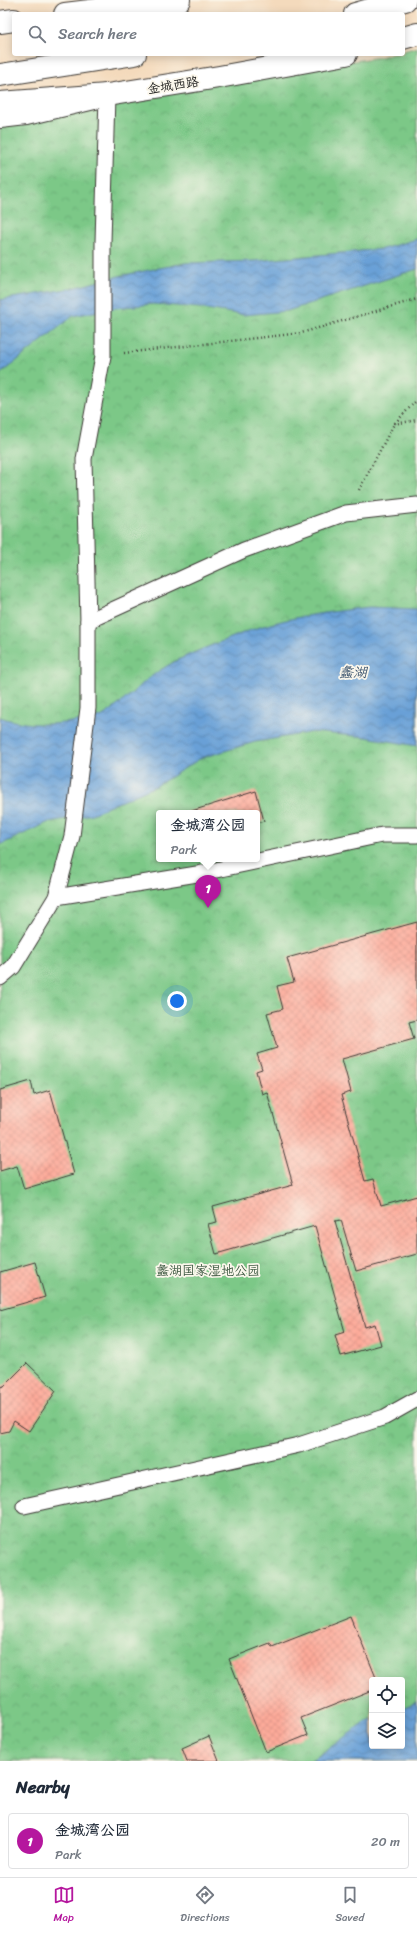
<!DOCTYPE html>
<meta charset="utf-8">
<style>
body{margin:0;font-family:Sriracha,"LXGW WenKai TC",sans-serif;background:#f2f2f3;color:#1f2937}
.controls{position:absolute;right:12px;bottom:12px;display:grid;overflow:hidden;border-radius:4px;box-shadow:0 2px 10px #0003}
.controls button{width:36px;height:36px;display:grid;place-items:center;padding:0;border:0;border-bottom:1px solid #e0e1e3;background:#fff;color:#1f2937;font:20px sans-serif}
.you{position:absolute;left:177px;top:1001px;width:14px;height:14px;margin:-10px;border:3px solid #fff;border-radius:50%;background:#1a73e8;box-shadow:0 0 0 6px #1a73e833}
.badge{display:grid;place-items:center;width:26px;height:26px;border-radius:50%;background:#b5179e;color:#fff;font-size:13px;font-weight:700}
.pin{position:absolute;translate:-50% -33px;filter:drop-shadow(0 1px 2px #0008)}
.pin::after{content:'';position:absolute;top:21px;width:14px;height:12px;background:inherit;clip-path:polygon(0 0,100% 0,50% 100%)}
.popup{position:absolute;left:156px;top:810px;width:104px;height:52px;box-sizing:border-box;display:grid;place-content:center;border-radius:4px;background:#fff;filter:drop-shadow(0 1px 3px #0005);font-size:13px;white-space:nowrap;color:#747a83}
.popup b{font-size:15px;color:#1f2937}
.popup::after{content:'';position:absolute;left:50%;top:100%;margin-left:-8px;border:8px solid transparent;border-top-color:#fff}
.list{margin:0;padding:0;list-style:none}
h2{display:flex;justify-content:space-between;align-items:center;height:52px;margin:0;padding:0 16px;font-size:17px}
h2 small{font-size:13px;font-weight:400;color:#747a83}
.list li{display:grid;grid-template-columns:26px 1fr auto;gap:12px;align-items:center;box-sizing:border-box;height:56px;margin:0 8px 8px;padding:0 8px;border:1px solid #e0e1e3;border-radius:4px}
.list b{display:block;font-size:15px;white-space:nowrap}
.list p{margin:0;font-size:13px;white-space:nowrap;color:#747a83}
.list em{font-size:13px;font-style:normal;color:#747a83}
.icon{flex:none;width:22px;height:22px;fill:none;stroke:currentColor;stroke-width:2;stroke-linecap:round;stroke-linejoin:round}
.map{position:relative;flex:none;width:417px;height:1761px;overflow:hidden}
.search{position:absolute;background:#fff;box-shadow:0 2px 10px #0003;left:12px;right:12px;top:12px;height:44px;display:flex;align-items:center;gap:10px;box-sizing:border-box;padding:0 14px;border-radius:4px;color:#747a83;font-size:15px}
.sheet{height:116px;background:#fff}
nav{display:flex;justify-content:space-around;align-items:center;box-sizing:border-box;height:56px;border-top:1px solid #e0e1e3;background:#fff;font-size:11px;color:#747a83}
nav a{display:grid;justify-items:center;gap:2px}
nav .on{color:#b5179e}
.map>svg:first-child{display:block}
.park{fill:url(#park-crowns);stroke:#4c7252;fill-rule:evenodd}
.water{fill:url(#water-waves);stroke:#425e7a}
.building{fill:url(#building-cross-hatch)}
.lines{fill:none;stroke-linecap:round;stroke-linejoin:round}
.lane-casing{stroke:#3c3834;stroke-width:17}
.primary-casing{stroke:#3c3834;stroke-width:24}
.highway-casing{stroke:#3c3834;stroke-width:24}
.path{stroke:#3c3834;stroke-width:2.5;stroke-dasharray:1 3;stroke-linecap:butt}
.lane{stroke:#fff;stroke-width:15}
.primary{stroke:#fff;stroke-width:22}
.highway{stroke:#fff;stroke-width:22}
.labels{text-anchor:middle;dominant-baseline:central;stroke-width:3.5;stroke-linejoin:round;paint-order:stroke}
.street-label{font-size:13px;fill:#1c1c1c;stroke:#fbf7ec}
.park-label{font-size:13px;fill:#3d5841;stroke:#fbf7ec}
.water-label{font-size:14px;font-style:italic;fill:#3f5770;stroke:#fbf7ec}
</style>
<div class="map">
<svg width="417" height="1761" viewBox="0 0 417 1761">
<defs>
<pattern id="park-crowns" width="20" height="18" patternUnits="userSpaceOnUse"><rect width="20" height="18" fill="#7bc887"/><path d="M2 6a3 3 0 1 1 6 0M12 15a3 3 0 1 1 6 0" fill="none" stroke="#6aab74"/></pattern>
<pattern id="water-waves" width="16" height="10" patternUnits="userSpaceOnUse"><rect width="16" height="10" fill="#69a0d7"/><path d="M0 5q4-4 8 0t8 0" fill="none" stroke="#5682ae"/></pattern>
<pattern id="building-cross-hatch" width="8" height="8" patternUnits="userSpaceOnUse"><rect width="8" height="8" fill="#fdaa9a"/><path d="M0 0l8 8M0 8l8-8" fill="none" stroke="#d89284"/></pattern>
</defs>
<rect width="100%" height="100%" fill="#fbf7ec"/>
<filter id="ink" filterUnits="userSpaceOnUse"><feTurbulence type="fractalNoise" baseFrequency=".025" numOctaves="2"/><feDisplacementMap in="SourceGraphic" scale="8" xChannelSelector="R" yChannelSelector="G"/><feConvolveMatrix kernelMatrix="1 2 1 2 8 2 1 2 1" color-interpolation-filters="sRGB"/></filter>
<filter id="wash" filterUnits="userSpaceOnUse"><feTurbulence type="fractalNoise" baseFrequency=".012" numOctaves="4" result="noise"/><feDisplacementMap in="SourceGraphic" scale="16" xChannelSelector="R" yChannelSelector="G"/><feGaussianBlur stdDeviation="0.9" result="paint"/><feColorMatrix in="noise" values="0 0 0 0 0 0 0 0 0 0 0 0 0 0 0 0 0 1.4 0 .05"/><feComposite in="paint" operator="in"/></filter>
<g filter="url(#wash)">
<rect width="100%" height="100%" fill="#f4dabc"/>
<path class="park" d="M 417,47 L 417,1761 L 0,1761 L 0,114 L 380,57 L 392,54 L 403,54 L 403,51 ZM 159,813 L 257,813 L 257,859 L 159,859 ZM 372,1680 L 402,1680 L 402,1746 L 372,1746 Z"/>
<g class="water">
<polygon points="417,239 417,269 287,311 244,315 200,308 153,304 115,308 73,316 0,374 0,300 73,288 119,276 185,263 255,261 382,249"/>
<path d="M 369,607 L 417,609 L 417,746 L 366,737 L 313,732 L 255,742 L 201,758 L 156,786 L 92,814 L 49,822 L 0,845 L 0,717 C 27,727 55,725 84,720 C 90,719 99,719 104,715 C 124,703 139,684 159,671 C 181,656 208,647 233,637 C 277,618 322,613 369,607 Z"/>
<polygon points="417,1702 417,1761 311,1761 367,1721 372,1719 372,1746 402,1746 402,1708"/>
</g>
<g id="blocks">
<g class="building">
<polygon points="256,791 264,821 257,823 257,813 185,813"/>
<polygon points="417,922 417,1020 409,1022 414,1039 342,1059 351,1092 341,1095 365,1181 373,1179 381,1206 417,1196 417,1254 356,1271 341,1220 335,1221 365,1327 375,1324 381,1345 341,1356 335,1335 345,1332 315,1226 216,1254 208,1224 217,1222 213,1207 293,1185 267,1092 262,1094 256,1071 262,1069 257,1054 277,1048 267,1013 283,1009 277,986 294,982 287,958"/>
<polygon points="31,1081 34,1095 50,1090 74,1174 24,1189 17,1166 0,1171 0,1090"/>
<polygon points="35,1262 45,1297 0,1310 0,1272"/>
<polygon points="27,1363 56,1391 29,1431 14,1421 9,1431 0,1433 0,1387 4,1386"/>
<polygon points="351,1616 377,1680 372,1680 372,1690 301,1718 308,1735 266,1752 229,1659 270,1643 272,1647"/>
<polygon points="209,1736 219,1761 187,1761 182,1748"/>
</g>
</g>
</g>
<g filter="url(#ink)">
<use href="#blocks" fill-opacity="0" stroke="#3c3834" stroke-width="1"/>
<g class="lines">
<g class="lane-casing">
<g id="lane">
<polyline points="88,621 244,550 346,513 417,505"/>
<polyline points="56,897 197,874 382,835 417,835"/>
<polyline points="0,978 13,967 56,897 72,836 88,708 88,621 84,459 103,356 103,242 107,95"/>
<polyline points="24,1506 299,1445 385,1417 417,1399"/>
</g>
</g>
<g class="primary-casing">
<g id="primary">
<polyline points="403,38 417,34"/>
<polyline points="0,117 26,114 107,95 219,77 346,54"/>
</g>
</g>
<g class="highway-casing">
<g id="highway">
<polyline points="65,14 179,0"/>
<polyline points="355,14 405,0"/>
<polyline points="0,22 14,20"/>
<polyline points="0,75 135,54"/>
<polyline points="0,103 107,95"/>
</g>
</g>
<g class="path">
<polyline points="124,353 301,333 417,299"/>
<polyline points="394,424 417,420"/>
<polyline points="359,490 394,424 417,400"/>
</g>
<use href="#lane" class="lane"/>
<use href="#primary" class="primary"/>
<use href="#highway" class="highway"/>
</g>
</g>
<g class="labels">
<g class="street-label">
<text transform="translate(173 85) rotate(-9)">金城西路</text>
</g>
<g class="park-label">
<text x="208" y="1270">蠡湖国家湿地公园</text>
</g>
<g class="water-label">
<text x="353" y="672">蠡湖</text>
</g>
</g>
</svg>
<div class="controls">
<button><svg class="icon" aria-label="locate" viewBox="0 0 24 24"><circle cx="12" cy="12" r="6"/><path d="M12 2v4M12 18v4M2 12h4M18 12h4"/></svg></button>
<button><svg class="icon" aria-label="layers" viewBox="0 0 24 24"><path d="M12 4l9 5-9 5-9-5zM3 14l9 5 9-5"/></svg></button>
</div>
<div class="you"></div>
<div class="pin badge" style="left:208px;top:908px">1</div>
<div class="popup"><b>金城湾公园</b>Park</div>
<div class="search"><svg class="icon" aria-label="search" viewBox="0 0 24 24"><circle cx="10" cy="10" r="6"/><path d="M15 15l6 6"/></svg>Search here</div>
</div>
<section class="sheet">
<h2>Nearby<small></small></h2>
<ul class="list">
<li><span class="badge">1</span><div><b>金城湾公园</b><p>Park</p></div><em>20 m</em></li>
</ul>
</section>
<nav>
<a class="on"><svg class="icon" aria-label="map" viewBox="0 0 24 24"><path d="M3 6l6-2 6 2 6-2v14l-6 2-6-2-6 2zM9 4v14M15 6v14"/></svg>Map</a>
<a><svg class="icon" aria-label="directions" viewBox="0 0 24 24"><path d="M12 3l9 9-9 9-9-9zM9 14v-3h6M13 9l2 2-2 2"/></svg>Directions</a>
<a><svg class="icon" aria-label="saved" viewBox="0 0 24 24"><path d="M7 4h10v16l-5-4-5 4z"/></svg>Saved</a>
</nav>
